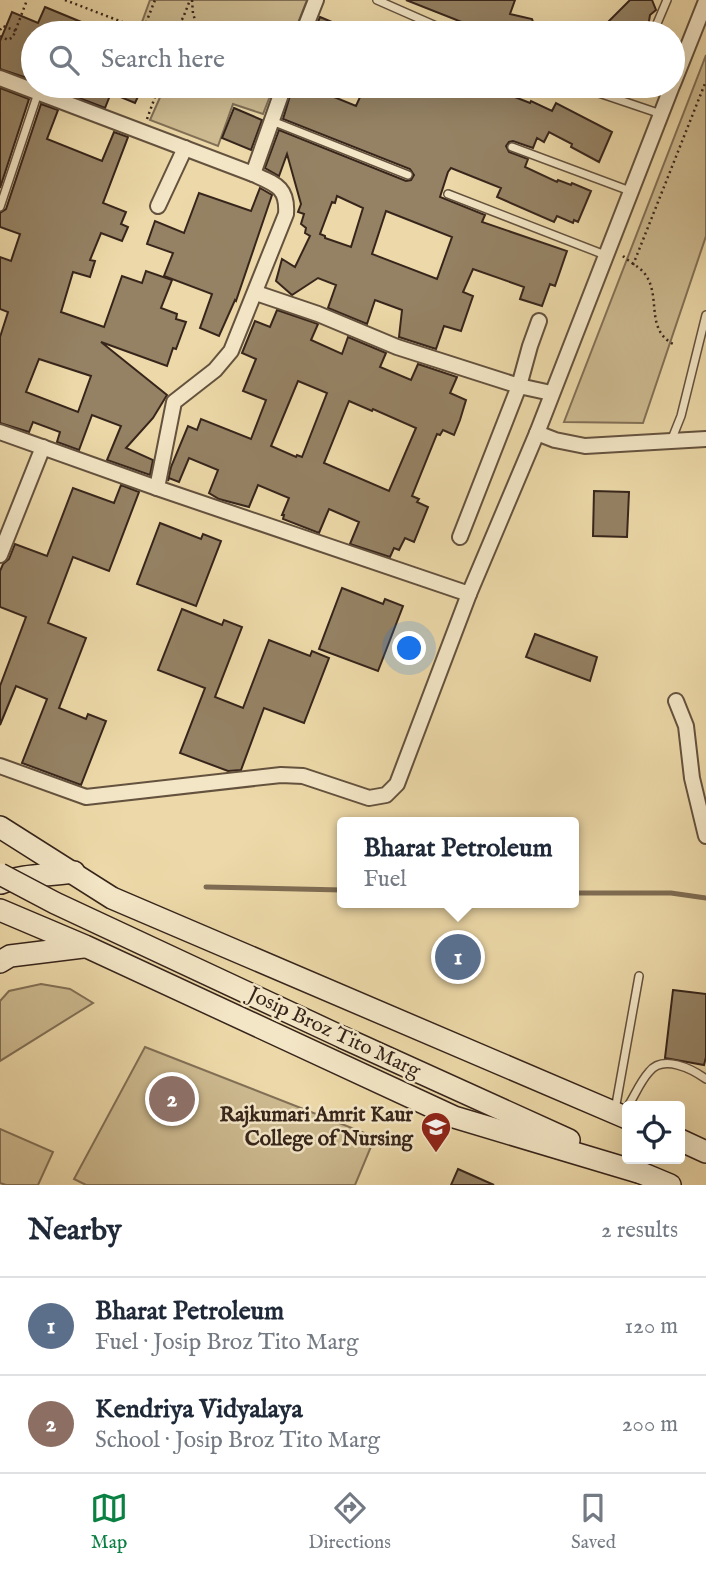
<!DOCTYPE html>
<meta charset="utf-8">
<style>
body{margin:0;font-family:"IM FELL English",serif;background:#f6f6f7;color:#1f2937}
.controls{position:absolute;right:21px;bottom:21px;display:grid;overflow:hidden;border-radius:7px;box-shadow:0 7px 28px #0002}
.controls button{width:63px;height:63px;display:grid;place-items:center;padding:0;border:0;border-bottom:2px solid #e0e1e3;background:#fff;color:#1f2937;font:35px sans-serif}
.you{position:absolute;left:410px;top:649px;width:24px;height:24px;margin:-18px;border:5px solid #fff;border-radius:50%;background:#1a73e8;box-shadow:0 0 0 10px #1a73e833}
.badge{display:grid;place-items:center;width:46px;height:46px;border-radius:50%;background:#0b8043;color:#fff;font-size:23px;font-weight:700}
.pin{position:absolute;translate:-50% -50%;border:4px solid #fff;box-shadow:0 2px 7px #0006}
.popup{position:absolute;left:337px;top:817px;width:242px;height:91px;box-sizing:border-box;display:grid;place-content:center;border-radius:7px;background:#fff;filter:drop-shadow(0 2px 5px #0005);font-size:23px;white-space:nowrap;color:#747a83}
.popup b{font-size:26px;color:#1f2937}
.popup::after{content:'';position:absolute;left:50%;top:100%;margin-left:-14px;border:14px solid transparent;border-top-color:#fff}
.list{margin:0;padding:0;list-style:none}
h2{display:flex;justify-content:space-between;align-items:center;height:91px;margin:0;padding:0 28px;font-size:30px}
h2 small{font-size:23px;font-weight:400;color:#747a83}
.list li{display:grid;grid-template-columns:46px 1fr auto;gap:21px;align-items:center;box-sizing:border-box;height:98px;padding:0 28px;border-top:2px solid #e0e1e3}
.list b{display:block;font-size:26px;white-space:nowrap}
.list p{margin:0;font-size:23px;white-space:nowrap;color:#747a83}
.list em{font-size:23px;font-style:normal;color:#747a83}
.icon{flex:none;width:38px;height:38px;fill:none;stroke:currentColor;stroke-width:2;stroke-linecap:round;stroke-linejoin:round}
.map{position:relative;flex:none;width:706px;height:1185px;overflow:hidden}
.search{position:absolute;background:#fff;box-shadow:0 7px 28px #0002;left:21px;right:21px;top:21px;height:77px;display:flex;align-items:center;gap:18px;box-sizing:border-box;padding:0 24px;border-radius:38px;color:#747a83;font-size:26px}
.sheet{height:287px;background:#fff}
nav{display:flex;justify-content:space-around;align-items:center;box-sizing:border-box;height:98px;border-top:2px solid #e0e1e3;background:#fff;font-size:19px;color:#747a83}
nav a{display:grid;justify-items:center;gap:4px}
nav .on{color:#0b8043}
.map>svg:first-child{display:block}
.green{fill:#cdba90;stroke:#827056;stroke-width:2}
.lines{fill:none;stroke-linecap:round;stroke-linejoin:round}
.stream{stroke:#7e6c53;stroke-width:5}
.building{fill:#958264;stroke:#37251b;stroke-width:2;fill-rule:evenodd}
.service-casing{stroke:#64523e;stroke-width:10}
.minor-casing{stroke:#64523e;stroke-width:18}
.secondary-casing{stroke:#37251b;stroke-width:24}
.path{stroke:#37251b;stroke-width:2.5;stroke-dasharray:2 3.5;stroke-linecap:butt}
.service{stroke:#f3e6c6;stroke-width:7}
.minor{stroke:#f3e6c6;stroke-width:14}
.secondary{stroke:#f3e6c6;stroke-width:21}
.secondary-bridge-casing{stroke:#37251b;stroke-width:24;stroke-linecap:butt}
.secondary-bridge{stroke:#f3e6c6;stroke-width:21}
.labels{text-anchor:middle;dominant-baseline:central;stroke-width:5;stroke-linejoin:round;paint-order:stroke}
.street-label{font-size:21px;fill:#37251b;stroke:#f3e6c6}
.poi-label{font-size:21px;font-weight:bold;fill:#37251b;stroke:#f3e6c6;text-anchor:end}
</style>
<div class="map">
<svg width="706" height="1185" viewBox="0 0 706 1185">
<rect width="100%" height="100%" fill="#ecd8a8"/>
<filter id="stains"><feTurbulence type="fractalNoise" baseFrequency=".00286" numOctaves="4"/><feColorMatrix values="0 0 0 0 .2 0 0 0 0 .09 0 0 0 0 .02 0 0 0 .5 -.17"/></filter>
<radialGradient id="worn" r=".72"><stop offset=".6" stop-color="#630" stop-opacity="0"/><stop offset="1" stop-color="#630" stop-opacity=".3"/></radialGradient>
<g class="green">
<polygon points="150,0 307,0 294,33 138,33"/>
<polygon points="706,55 706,236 643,423 564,422"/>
<polygon points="165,86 274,86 263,114 233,104 218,146 150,120"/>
<polygon points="41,984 70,989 93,1003 0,1061 0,1001 9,991"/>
<polygon points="145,1047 375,1137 355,1185 86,1185 74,1179"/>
<polygon points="0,1129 53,1152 38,1185 6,1185 0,1183"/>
</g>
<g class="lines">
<g class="stream">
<polyline points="206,887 342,890"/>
<polyline points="574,893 671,893 706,898"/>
</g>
</g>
<g class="building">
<polygon points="406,0 515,0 510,14 532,19 537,33 469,33 472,26"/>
<polygon points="630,0 652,0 656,10 650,15 647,33 597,33"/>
<polygon points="45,7 108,33 33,33 33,80 0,69 0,41 12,12 38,23"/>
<polygon points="320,17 358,33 313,33"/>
<polygon points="48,86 143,86 135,103 111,93 105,108"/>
<path d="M 293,86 L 307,86 L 356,106 L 365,86 L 487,86 L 530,103 L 531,101 L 552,111 L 556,103 L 612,132 L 599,162 L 571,147 L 572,144 L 549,132 L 544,142 L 537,138 L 533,148 L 513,141 L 509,142 L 506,146 L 509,152 L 528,159 L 525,167 L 557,182 L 558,180 L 571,185 L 572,183 L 591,191 L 578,222 L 574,220 L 573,223 L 557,216 L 554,222 L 497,197 L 501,188 L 451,168 L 448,172 L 440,197 L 485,215 L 482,222 L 567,251 L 555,286 L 550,284 L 542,306 L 520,299 L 524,287 L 473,269 L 463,292 L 473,296 L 461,331 L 444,326 L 436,349 L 399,337 L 402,310 L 375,300 L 367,324 L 328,308 L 336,285 L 318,278 L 292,295 L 276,281 L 282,259 L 295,267 L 310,236 L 305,233 L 306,228 L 301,224 L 304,214 L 298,212 L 301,204 L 287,154 L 279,176 L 265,168 L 279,130 L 406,181 L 411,180 L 414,175 L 410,169 L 283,119 ZM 337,196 L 363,208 L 351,247 L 325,238 L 325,236 L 320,234 L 332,202 L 335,203 ZM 386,211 L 452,237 L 437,279 L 372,254 Z"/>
<polygon points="0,88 29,99 0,188"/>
<path d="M 41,104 L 58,110 L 47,139 L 102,161 L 114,132 L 128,137 L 103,203 L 126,212 L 121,224 L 128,227 L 122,241 L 101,233 L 90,260 L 95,261 L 90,277 L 73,272 L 61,312 L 104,327 L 122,276 L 142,283 L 146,271 L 172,280 L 161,308 L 177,314 L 176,319 L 186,322 L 176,349 L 173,348 L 167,366 L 101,342 L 167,395 L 153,418 L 126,448 L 153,460 L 150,475 L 107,460 L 121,426 L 92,415 L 79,450 L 57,442 L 60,432 L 33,422 L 29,432 L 0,423 L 0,337 L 8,312 L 0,309 L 0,257 L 11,261 L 20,234 L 0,227 L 0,213 L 6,209 ZM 39,359 L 91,376 L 78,412 L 26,392 Z"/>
<polygon points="234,108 262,120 251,150 222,138"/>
<polygon points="260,188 272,195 236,301 235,300 219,336 200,328 212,294 164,276 173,253 147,244 155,221 184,233 199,193 251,211"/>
<path d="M 277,310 L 318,324 L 311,340 L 342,354 L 348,337 L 386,353 L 380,367 L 411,380 L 418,364 L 457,377 L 450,393 L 466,400 L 460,420 L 454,435 L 443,430 L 440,435 L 437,434 L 412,496 L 419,499 L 417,502 L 428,507 L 414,542 L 405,538 L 399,550 L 394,548 L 390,557 L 350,544 L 359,522 L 329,509 L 319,533 L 283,519 L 284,515 L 282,515 L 289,498 L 258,485 L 249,507 L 219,499 L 209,493 L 218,470 L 189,458 L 179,482 L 169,478 L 168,481 L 171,467 L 188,426 L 197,430 L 201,419 L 251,439 L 266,400 L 243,391 L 256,359 L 242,353 L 255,321 L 270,327 ZM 298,381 L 327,393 L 302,457 L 297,455 L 296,457 L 271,446 ZM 349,401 L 372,411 L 373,409 L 416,428 L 389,491 L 324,463 Z"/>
<polygon points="121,485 139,492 109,571 73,557 48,623 86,638 59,708 86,719 88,714 106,721 81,785 22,763 47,699 16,686 0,725 0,686 26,617 0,607 0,571 3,564 9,559 15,544 47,556 73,488 114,503"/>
<polygon points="594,491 629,492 627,537 593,536"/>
<polygon points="160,523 201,539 203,534 221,541 196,606 137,584"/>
<polygon points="342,588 383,604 385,599 403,606 378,671 319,649"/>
<polygon points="182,609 222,625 224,620 242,627 215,697 243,708 269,640 310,656 312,651 329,658 304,723 264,708 241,770 228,771 180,753 205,688 158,670"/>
<polygon points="535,634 597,657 590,681 526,657"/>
<polygon points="673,990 706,994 706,1057 704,1065 665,1058"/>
<polygon points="458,1169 494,1185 451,1185"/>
</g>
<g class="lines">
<g class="service-casing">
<g id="service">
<polyline points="377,0 452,33"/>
<polyline points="653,33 667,0"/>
<polyline points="578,86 661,114"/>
<polyline points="272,121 408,175"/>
<polyline points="512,147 630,191"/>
<polyline points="448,194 605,255"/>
<polyline points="0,207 38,93"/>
<polyline points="671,441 681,416 706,315"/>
<path d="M 628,1106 C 635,1095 640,1082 649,1072 C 663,1054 692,1069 706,1079"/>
<polyline points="615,1110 639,976"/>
</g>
</g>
<g class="minor-casing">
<g id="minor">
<polyline points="303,33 316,0"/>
<path d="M 0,78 L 253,174 C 275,184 288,187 286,214 L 231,351 L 215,370 L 174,402 L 157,488"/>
<polyline points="673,84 706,1"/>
<polyline points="253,174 284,86"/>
<polyline points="158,206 185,148"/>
<polyline points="256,293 318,314 397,347 519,386 530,346 539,321"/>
<polyline points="0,432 157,488 469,594 537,433 672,86"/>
<polyline points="537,433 555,440 585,446 706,439"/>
<polyline points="460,537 519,386 551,393"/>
<polyline points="0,555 43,447"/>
<polyline points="676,701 686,726 692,778 706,836"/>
<polyline points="0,766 86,797 281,775 303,776 369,798 386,795 397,784 469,594"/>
</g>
</g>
<g class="secondary-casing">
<g id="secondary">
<polyline points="0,827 112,898 627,1118"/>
<path d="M 1,883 C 24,874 49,876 74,872"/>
<polyline points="0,910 85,946 454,1117 638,1172"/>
<polyline points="0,962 10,956 83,947"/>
<polyline points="344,1038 569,1140"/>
<polyline points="680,1140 706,1152"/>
<polyline points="627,1167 670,1185"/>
</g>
</g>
<g class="path">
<polyline points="65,0 143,30"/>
<polyline points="192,0 193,14 200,33"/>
<polyline points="0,30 3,26 16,31"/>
<polyline points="142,33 155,0"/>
<polyline points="172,33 183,18 190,0"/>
<polyline points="0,36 8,40 13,37 27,0"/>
<polyline points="243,86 266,94"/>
<polyline points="259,86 265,92"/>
<polyline points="147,119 159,86"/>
<path d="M 623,256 C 629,262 640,267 645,274 C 662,297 644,330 675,345"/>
<polyline points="633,265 706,81"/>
</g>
<use href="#service" class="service"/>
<use href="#minor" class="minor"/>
<use href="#secondary" class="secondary"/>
<g class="secondary-bridge-casing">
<polyline id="secondary-bridge" points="0,874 55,903 344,1038"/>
</g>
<use href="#secondary-bridge" class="secondary-bridge"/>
</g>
<defs>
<g id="university-pin" transform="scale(1.575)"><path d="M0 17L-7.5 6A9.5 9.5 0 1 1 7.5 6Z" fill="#8f2418" stroke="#f3e6c6"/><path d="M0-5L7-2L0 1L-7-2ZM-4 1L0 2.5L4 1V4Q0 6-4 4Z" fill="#fff"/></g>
</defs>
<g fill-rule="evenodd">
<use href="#university-pin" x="436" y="1127"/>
</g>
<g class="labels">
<g class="street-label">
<text transform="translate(334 1033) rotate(25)">Josip Broz Tito Marg</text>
</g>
<g class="poi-label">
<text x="413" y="1115">Rajkumari Amrit Kaur<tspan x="413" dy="24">College of Nursing</tspan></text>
</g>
</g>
<rect width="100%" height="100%" filter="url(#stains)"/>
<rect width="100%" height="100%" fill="url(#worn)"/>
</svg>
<div class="controls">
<button><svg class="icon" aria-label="locate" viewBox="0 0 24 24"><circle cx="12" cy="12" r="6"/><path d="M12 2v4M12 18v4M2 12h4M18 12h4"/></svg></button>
</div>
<div class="you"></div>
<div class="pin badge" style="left:458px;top:957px;background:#5c6f8a">1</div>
<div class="popup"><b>Bharat Petroleum</b>Fuel</div>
<div class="pin badge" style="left:172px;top:1099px;background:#8d6e63">2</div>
<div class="search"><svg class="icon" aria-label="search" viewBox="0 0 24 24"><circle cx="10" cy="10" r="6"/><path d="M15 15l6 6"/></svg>Search here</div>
</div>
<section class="sheet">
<h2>Nearby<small>2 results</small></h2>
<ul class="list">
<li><span class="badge" style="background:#5c6f8a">1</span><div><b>Bharat Petroleum</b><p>Fuel · Josip Broz Tito Marg</p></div><em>120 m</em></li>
<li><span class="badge" style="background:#8d6e63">2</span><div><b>Kendriya Vidyalaya</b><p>School · Josip Broz Tito Marg</p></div><em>200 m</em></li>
</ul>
</section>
<nav>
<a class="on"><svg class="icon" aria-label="map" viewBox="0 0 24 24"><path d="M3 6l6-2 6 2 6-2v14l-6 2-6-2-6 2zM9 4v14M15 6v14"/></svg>Map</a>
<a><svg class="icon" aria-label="directions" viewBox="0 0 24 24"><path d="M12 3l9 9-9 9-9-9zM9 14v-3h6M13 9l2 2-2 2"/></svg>Directions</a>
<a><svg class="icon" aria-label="saved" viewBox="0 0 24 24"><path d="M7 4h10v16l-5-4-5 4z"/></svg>Saved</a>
</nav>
